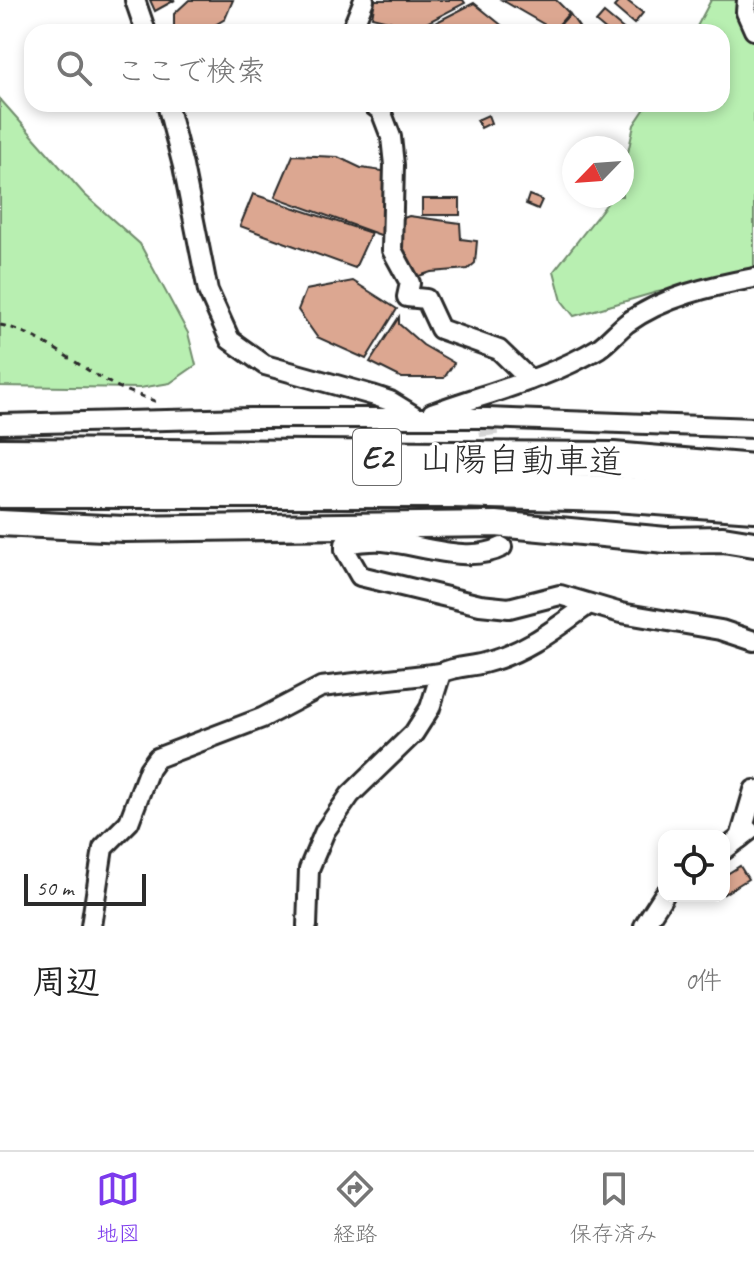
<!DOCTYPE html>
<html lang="ja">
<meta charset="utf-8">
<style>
body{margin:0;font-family:Caveat,"Klee One",sans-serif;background:#f6f6f6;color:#222}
.controls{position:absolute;right:24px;bottom:24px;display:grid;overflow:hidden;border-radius:16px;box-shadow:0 4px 12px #0003}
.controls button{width:72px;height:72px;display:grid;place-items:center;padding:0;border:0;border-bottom:2px solid #e0e0e0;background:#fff;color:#222;font:40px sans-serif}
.compass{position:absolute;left:562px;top:136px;width:72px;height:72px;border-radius:50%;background:#fff;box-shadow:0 4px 12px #0003;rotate:245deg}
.scale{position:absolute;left:24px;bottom:20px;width:122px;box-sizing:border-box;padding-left:8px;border:4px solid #2b2b2b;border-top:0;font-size:22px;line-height:28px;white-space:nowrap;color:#2b2b2b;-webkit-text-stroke:6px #fff;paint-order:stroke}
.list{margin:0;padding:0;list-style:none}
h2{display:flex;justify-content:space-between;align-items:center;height:104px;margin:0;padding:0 32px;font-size:34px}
h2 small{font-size:26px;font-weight:400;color:#767676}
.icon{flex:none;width:44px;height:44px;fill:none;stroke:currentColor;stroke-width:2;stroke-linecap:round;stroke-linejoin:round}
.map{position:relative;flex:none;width:754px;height:926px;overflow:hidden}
.search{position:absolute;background:#fff;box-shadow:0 4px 12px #0003;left:24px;right:24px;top:24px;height:88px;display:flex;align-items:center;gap:20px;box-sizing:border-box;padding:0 28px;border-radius:24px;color:#767676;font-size:30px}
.sheet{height:224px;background:#fff}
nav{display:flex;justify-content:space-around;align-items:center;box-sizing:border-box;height:112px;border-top:2px solid #e0e0e0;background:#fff;font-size:22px;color:#767676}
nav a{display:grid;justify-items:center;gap:4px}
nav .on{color:#7c3aed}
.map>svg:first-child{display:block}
.green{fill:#b8efb1;stroke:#728d6e;stroke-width:2}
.building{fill:#dca791;stroke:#2b2b2b;stroke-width:2}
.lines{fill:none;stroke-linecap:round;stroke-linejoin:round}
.minor-tunnel{stroke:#d5d5d5;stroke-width:18;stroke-dasharray:18 9;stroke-linecap:butt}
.minor-casing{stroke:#2b2b2b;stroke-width:24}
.tertiary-casing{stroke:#2b2b2b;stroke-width:30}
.motorway-casing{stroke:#2b2b2b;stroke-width:40}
.path{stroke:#2b2b2b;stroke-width:3;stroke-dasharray:6 6;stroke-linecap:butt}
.minor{stroke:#fff;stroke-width:18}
.tertiary{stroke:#fff;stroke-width:24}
.motorway{stroke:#fff;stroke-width:34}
.labels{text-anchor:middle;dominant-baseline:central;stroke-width:6;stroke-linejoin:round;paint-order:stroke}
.shield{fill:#fff;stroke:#6b6b6b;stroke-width:2}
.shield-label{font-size:32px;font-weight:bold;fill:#2b2b2b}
.street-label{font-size:34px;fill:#2b2b2b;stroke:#fff}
</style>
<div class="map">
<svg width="754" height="926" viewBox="0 0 754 926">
<rect width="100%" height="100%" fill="#fff"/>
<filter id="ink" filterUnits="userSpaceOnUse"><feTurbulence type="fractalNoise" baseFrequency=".0125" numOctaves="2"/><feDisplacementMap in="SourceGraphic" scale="16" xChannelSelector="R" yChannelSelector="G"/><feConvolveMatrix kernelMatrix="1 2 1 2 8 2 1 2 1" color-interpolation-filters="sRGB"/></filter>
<g filter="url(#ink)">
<g class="green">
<polygon points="711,0 754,0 754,271 734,282 657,292 574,316 562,301 554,271 613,196 622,196 622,180 634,125 648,104 722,104 722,32 694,32"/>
<polygon points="0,99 84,194 140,244 188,333 196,365 170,383 140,388 0,386"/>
</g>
<g class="building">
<polygon points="150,0 175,0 155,11"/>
<polygon points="189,0 233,0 225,19 203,32 174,32 174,14"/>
<polygon points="375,0 463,0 465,3 417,28 372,17"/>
<polygon points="502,0 556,0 569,13 554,30"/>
<polygon points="620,0 626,0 643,13 634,24 614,7"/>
<polygon points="474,3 510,32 427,32 423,29"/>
<polygon points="604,13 627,32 608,32 596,22"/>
<polygon points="570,14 579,27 573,32 558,32 556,29"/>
<polygon points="488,115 491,123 481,128 477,120"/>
<polygon points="293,155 338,157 361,168 390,172 386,237 275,197"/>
<polygon points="253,194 371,233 355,268 240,226"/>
<polygon points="529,195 542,200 538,209 526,204"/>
<rect x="422" y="199" width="38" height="16"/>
<polygon points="409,216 460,223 461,239 477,241 475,263 468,269 431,272 413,278 398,250 401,219"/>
<polygon points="353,281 397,309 366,359 317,337 298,310 306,290"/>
<polygon points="399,317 399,324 423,345 454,363 444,378 402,378 370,362"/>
<polygon points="740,866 748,879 724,894 724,876"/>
</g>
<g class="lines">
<polyline class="minor-tunnel" points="487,418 501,537"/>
<g class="minor-casing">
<g id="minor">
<polyline points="135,0 146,32"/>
<polyline points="747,0 746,12 754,30"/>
<polyline points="351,32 364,0"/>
<polyline points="167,104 183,166 208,291 230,340 265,365 372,395 390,401 416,417"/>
<polyline points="372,104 381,111 391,137 394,165 392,250 410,283 407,297 426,299 440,329 499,350 530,380"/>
<path d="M 432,413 C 487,393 548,379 599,348 C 609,341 617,331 627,323 C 663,297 711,286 754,278"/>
<polyline points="0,424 250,418 487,418 754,428"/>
<path d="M 502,547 C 468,565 419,544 383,541 C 371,540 357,542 345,544 L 345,550 L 360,576 L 480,605 L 509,608 L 560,595 L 621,613 L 721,630 L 754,641"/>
<polyline points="740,838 754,790"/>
<polyline points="724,850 749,831"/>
<polyline points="91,926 103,848 129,822 149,769 157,758 262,718 321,687 441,673"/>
<path d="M 307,926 L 309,869 L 325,831 L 350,795 L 414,733 L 430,708 L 441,673 C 455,666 469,667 484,663 C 525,653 556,628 589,604"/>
<polyline points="644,926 664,895"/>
</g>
</g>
<g class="tertiary-casing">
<polyline id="tertiary" points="0,523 124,529 496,524 666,540 723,539 754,544"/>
</g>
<g class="motorway-casing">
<g id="motorway">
<polyline points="0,456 613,460 754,472"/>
<polyline points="0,490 453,490 615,494 754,504"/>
</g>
</g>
<path class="path" d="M 0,325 C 38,332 76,365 110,383 C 125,391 142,396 157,402"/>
<use href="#minor" class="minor"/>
<use href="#tertiary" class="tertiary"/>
<use href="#motorway" class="motorway"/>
</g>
</g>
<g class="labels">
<rect class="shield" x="353" y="429" width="48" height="56" rx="6"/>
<g class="shield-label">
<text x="377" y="457">E2</text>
</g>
<g class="street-label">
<text transform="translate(521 460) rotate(1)">山陽自動車道</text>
</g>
</g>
</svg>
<div class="controls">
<button><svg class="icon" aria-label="locate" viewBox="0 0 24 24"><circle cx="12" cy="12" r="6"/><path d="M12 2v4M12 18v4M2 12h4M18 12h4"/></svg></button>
</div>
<svg class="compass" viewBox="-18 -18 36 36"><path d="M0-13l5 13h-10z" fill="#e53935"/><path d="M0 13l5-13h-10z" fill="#767676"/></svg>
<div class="scale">50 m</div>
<div class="search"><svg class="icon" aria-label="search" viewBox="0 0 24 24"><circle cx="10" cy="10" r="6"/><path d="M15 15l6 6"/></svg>ここで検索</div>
</div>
<section class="sheet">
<h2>周辺<small>0件</small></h2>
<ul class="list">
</ul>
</section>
<nav>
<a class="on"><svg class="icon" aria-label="map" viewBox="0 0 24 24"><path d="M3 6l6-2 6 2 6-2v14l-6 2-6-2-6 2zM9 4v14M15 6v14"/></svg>地図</a>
<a><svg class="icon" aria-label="directions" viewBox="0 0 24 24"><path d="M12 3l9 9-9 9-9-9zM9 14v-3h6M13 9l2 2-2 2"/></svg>経路</a>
<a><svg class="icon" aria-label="saved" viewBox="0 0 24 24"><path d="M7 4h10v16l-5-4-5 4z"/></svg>保存済み</a>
</nav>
